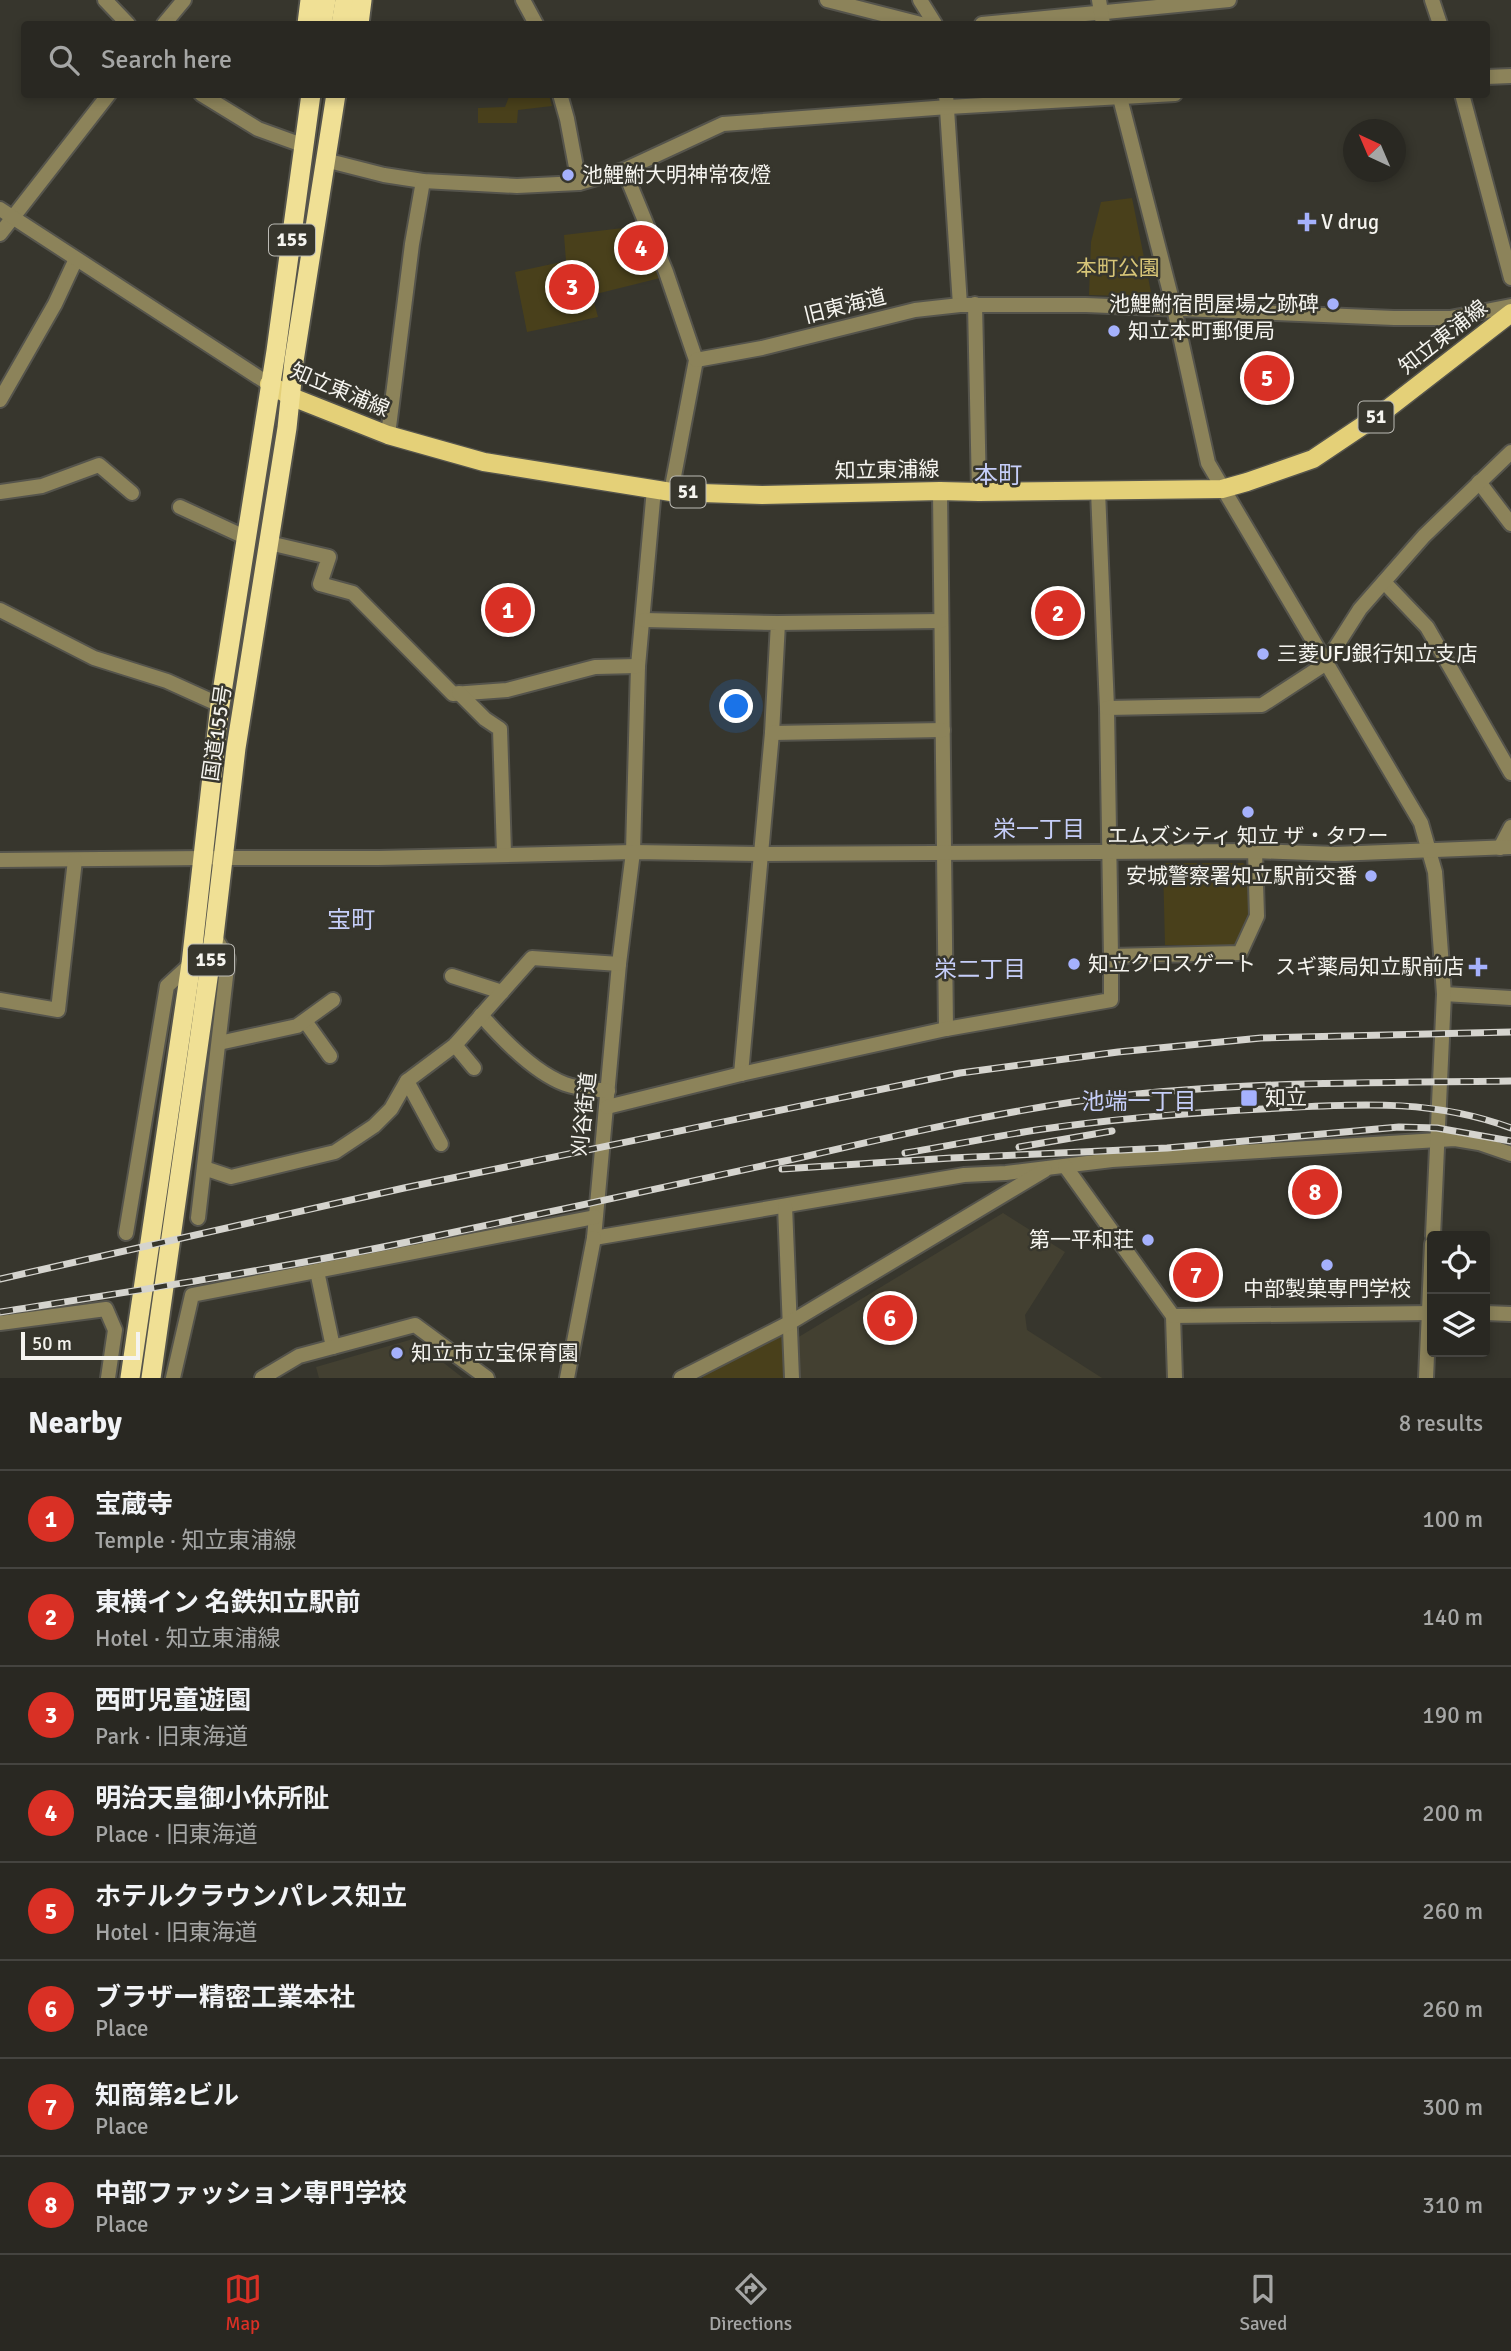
<!DOCTYPE html>
<meta charset="utf-8">
<style>
body{margin:0;font-family:Signika,"Noto Sans JP",sans-serif;background:#35342f;color:#f1f3f6}
.controls{position:absolute;right:21px;bottom:21px;display:grid;overflow:hidden;border-radius:7px;box-shadow:0 4px 10px #0003}
.controls button{width:63px;height:63px;display:grid;place-items:center;padding:0;border:0;border-bottom:2px solid #454440;background:#292822;color:#f1f3f6;font:35px sans-serif}
.compass{position:absolute;left:1343px;top:119px;width:63px;height:63px;border-radius:50%;background:#292822;box-shadow:0 4px 10px #0003;rotate:316deg}
.scale{position:absolute;left:21px;bottom:18px;width:119px;box-sizing:border-box;padding-left:7px;border:4px solid #f5f4ef;border-top:0;font-size:19px;line-height:24px;white-space:nowrap;color:#f5f4ef;-webkit-text-stroke:5px #37362d;paint-order:stroke}
.you{position:absolute;left:737px;top:707px;width:24px;height:24px;margin:-18px;border:5px solid #fff;border-radius:50%;background:#1a73e8;box-shadow:0 0 0 10px #1a73e833}
.badge{display:grid;place-items:center;width:46px;height:46px;border-radius:50%;background:#d93025;color:#fff;font-size:23px;font-weight:700}
.pin{position:absolute;translate:-50% -50%;border:4px solid #fff;box-shadow:0 2px 7px #0006}
.list{margin:0;padding:0;list-style:none}
h2{display:flex;justify-content:space-between;align-items:center;height:91px;margin:0;padding:0 28px;font-size:30px}
h2 small{font-size:23px;font-weight:400;color:#a5a6a5}
.list li{display:grid;grid-template-columns:46px 1fr auto;gap:21px;align-items:center;box-sizing:border-box;height:98px;padding:0 28px;border-top:2px solid #454440}
.list b{display:block;font-size:26px;white-space:nowrap}
.list p{margin:0;font-size:23px;white-space:nowrap;color:#a5a6a5}
.list em{font-size:23px;font-style:normal;color:#a5a6a5}
.icon{flex:none;width:38px;height:38px;fill:none;stroke:currentColor;stroke-width:2;stroke-linecap:round;stroke-linejoin:round}
.map{position:relative;flex:none;width:1511px;height:1378px;overflow:hidden}
.search{position:absolute;background:#292822;box-shadow:0 4px 10px #0003;left:21px;right:21px;top:21px;height:77px;display:flex;align-items:center;gap:18px;box-sizing:border-box;padding:0 24px;border-radius:7px;color:#a5a6a5;font-size:26px}
.sheet{height:875px;background:#292822}
nav{display:flex;justify-content:space-around;align-items:center;box-sizing:border-box;height:98px;border-top:2px solid #454440;background:#292822;font-size:19px;color:#a5a6a5}
nav a{display:grid;justify-items:center;gap:4px}
nav .on{color:#d93025}
.map>svg:first-child{display:block}
.built{fill:#434031}
.green{fill:#49401b}
.lines{fill:none;stroke-linecap:round;stroke-linejoin:round}
.minor-casing{stroke:#55544c;stroke-width:18}
.tertiary-casing{stroke:#55544c;stroke-width:18}
.primary-casing{stroke:#55544c;stroke-width:21}
.trunk-casing{stroke:#55544c;stroke-width:23}
.minor{stroke:#8c835a;stroke-width:14}
.tertiary{stroke:#8c835a;stroke-width:14}
.primary{stroke:#e4d078;stroke-width:18}
.trunk{stroke:#f0e095;stroke-width:19}
.rail-casing{stroke:#d5d4ce;stroke-width:7}
.rail{stroke:#37362d;stroke-width:4.5;stroke-dasharray:13;stroke-linecap:butt}
.poi-dot{fill:#a5b1fc;stroke:#37362d;stroke-width:2.5}
.labels{text-anchor:middle;dominant-baseline:central;stroke-width:5;stroke-linejoin:round;paint-order:stroke}
.shield{fill:#37362d;stroke:#bcbbb5;stroke-width:2}
.shield-label{font-size:19px;font-weight:bold;fill:#f5f4ef}
.poi-label{font-size:21px;fill:#f5f4ef;stroke:#37362d;text-anchor:start}
.park-label{font-size:21px;fill:#d7c577;stroke:#37362d}
.street-label{font-size:21px;fill:#f5f4ef;stroke:#37362d}
.neighbourhood-label{font-size:23px;fill:#c6cef9;stroke:#37362d}
.quarter-label{font-size:24px;fill:#c6cef9;stroke:#37362d}
</style>
<div class="map">
<svg width="1511" height="1378" viewBox="0 0 1511 1378">
<rect width="100%" height="100%" fill="#37362d"/>
<g class="built">
<polygon points="1003,1213 1065,1252 1025,1315 1027,1330 1102,1378 798,1378 797,1338"/>
<polygon points="413,1339 463,1378 319,1378 316,1367"/>
</g>
<g class="green">
<polygon points="510,94 549,95 552,106 518,110 517,123 478,123 478,108 505,107"/>
<polygon points="1132,198 1152,297 1089,295 1091,242 1101,202"/>
<polygon points="640,226 660,278 592,295 598,317 527,332 515,272 566,261 564,235"/>
<polygon points="1163,863 1243,863 1250,869 1248,914 1236,945 1165,945"/>
<polygon points="783,1335 783,1378 703,1378 703,1376"/>
</g>
<g class="lines">
<g class="minor-casing">
<g id="minor">
<polyline points="105,0 128,24"/>
<polyline points="523,0 536,24"/>
<polyline points="827,0 921,24"/>
<polyline points="920,0 935,24"/>
<polyline points="1432,0 1440,24"/>
<polyline points="164,24 184,0"/>
<polyline points="982,24 1229,0"/>
<polyline points="1486,77 1511,76"/>
<polyline points="201,94 258,129 305,146"/>
<polyline points="560,94 567,119 579,183"/>
<polyline points="946,94 960,305"/>
<polyline points="1462,94 1511,278"/>
<polyline points="325,160 384,175 423,181 517,186 579,183 624,170 723,124 948,107 1175,94"/>
<polyline points="624,170 666,272 696,360 671,492"/>
<polyline points="0,234 109,94"/>
<polyline points="975,304 979,492"/>
<polyline points="696,360 762,348 915,310 960,305 1086,305 1394,318 1450,318 1511,306"/>
<polyline points="0,400 55,304 76,259"/>
<polyline points="388,435 412,244 423,181"/>
<polyline points="1479,482 1511,524"/>
<polyline points="654,489 638,666 633,852 619,964 594,1238 964,1175 1006,1173 1112,1160 1455,1139 1479,1143 1511,1154"/>
<polyline points="940,491 946,1029"/>
<polyline points="1098,491 1107,708 1111,956"/>
<polyline points="0,492 42,486 99,465 132,493"/>
<polyline points="180,507 247,538"/>
<polyline points="269,543 329,557 320,584 353,593 453,694 507,690 595,667 638,666"/>
<polyline points="1384,582 1427,627 1511,773"/>
<polyline points="0,610 94,658 167,681 220,705"/>
<polyline points="644,620 778,623 772,733 741,1074"/>
<polyline points="778,623 941,621"/>
<polyline points="459,693 485,719 500,729 504,853"/>
<polyline points="1107,708 1262,705 1325,664 1360,609 1424,536 1511,452"/>
<polyline points="772,733 943,730"/>
<polyline points="1500,848 1511,827"/>
<polyline points="0,860 203,858"/>
<polyline points="452,976 502,992"/>
<polyline points="1444,994 1511,998"/>
<polyline points="0,1000 58,1010 75,860"/>
<path d="M 481,1015 C 502,1039 535,1073 565,1084 C 578,1089 594,1089 608,1091"/>
<polyline points="305,1021 330,1056"/>
<polyline points="219,1043 297,1026 333,1000"/>
<polyline points="455,1045 474,1068"/>
<polyline points="407,1081 441,1144"/>
<polyline points="607,1107 741,1074 946,1029 1111,1000 1111,956 1240,953 1257,916 1255,851"/>
<polyline points="1065,1166 1173,1316 1175,1378"/>
<polyline points="204,1168 231,1177 335,1152 374,1126 391,1109 407,1081 455,1045 532,958 619,964"/>
<polyline points="785,1206 792,1378"/>
<polyline points="198,1218 228,959 214,936"/>
<polyline points="126,1233 167,986 191,964"/>
<polyline points="317,1271 333,1347"/>
<polyline points="1485,1313 1511,1314"/>
<polyline points="1173,1316 1432,1313"/>
<polyline points="0,1323 106,1309 115,1330 108,1378"/>
<polyline points="173,1378 192,1295 595,1217"/>
<polyline points="262,1378 299,1356 415,1325 487,1378"/>
<polyline points="681,1378 791,1322 1045,1170"/>
</g>
</g>
<g class="tertiary-casing">
<g id="tertiary">
<polyline points="1099,0 1103,24"/>
<polyline points="1119,94 1174,308 1208,463 1421,823 1435,872 1444,994 1433,1236"/>
<polyline points="0,209 269,384"/>
<polyline points="215,858 379,858 633,852 759,854 1255,851 1335,854 1511,847"/>
<polyline points="567,1378 594,1238"/>
<polyline points="1426,1378 1432,1244"/>
</g>
</g>
<g class="primary-casing">
<polyline id="primary" points="269,384 292,397 388,435 484,462 671,492 762,495 940,491 979,492 1222,489 1247,482 1313,459 1386,410 1511,313"/>
</g>
<g class="trunk-casing">
<g id="trunk">
<polyline points="307,24 310,0"/>
<polyline points="322,24 326,0"/>
<polyline points="341,24 345,0"/>
<polyline points="359,24 362,0"/>
<polyline points="130,1378 191,964 220,705 276,351 311,94"/>
<polyline points="151,1378 214,936 236,748 287,428 294,361 336,94"/>
</g>
</g>
<use href="#minor" class="minor"/>
<use href="#tertiary" class="tertiary"/>
<use href="#primary" class="primary"/>
<use href="#trunk" class="trunk"/>
<g class="rail-casing">
<g id="rail">
<polyline points="1019,1147 1112,1131"/>
<path d="M 905,1153 C 948,1146 992,1137 1036,1130 C 1117,1118 1198,1112 1280,1108 C 1361,1104 1433,1099 1511,1128"/>
<polyline points="782,1169 951,1158 1167,1148 1399,1127 1437,1128 1511,1141"/>
<polyline points="0,1279 404,1188 960,1073 1118,1052 1261,1038 1511,1032"/>
<path d="M 0,1312 C 140,1290 279,1269 417,1240 C 543,1214 668,1186 794,1159 C 886,1138 979,1116 1073,1102 C 1218,1081 1365,1083 1511,1081"/>
</g>
</g>
<use href="#rail" class="rail"/>
</g>
<g class="poi-dot">
<circle cx="568" cy="175" r="7"/>
<path d="M1303.5 211.5h7v7h7v7h-7v7h-7v-7h-7v-7h7z"/>
<circle cx="1333" cy="304" r="7"/>
<circle cx="1114" cy="331" r="7"/>
<circle cx="1263" cy="654" r="7"/>
<circle cx="1248" cy="812" r="7"/>
<circle cx="1371" cy="876" r="7"/>
<circle cx="1074" cy="964" r="7"/>
<path d="M1474.5 956.5h7v7h7v7h-7v7h-7v-7h-7v-7h7z"/>
<rect x="1240" y="1089" width="18" height="18" rx="3.5"/>
<circle cx="1148" cy="1240" r="7"/>
<circle cx="1327" cy="1265" r="7"/>
<circle cx="397" cy="1353" r="7"/>
</g>
<g class="labels">
<g class="shield">
<rect x="269" y="224.5" width="46" height="31" rx="5"/>
<rect x="1358.5" y="401.5" width="35" height="31" rx="5"/>
<rect x="670.5" y="476.5" width="35" height="31" rx="5"/>
<rect x="188" y="944.5" width="46" height="31" rx="5"/>
</g>
<g class="shield-label">
<text x="292" y="240">155</text>
<text x="1376" y="417">51</text>
<text x="688" y="492">51</text>
<text x="211" y="960">155</text>
</g>
<g class="poi-label">
<text x="582" y="175">池鯉鮒大明神常夜燈</text>
<text x="1321" y="222">V drug</text>
<text x="1319" y="304" text-anchor="end">池鯉鮒宿問屋場之跡碑</text>
<text x="1128" y="331">知立本町郵便局</text>
<text x="1277" y="654">三菱UFJ銀行知立支店</text>
<text x="1248" y="836" text-anchor="middle">エムズシティ 知立 ザ・タワー</text>
<text x="1357" y="876" text-anchor="end">安城警察署知立駅前交番</text>
<text x="1088" y="964">知立クロスゲート</text>
<text x="1464" y="967" text-anchor="end">スギ薬局知立駅前店</text>
<text x="1265" y="1098">知立</text>
<text x="1134" y="1240" text-anchor="end">第一平和荘</text>
<text x="1327" y="1289" text-anchor="middle">中部製菓専門学校</text>
<text x="411" y="1353">知立市立宝保育園</text>
</g>
<g class="park-label">
<text x="1118" y="268">本町公園</text>
</g>
<g class="street-label">
<text transform="translate(845 306) rotate(-14)">旧東海道</text>
<text transform="translate(1443 337) rotate(-38)">知立東浦線</text>
<text transform="translate(340 390) rotate(23)">知立東浦線</text>
<text transform="translate(887 470) rotate(-1)">知立東浦線</text>
<text transform="translate(217 733) rotate(-82)">国道155号</text>
<text transform="translate(584 1114) rotate(-84)">刈谷街道</text>
</g>
<g class="neighbourhood-label">
<text x="1039" y="829">栄一丁目</text>
<text x="980" y="969">栄二丁目</text>
<text x="1139" y="1101">池端一丁目</text>
</g>
<g class="quarter-label">
<text x="998" y="475">本町</text>
<text x="351" y="920">宝町</text>
</g>
</g>
</svg>
<div class="controls">
<button><svg class="icon" aria-label="locate" viewBox="0 0 24 24"><circle cx="12" cy="12" r="6"/><path d="M12 2v4M12 18v4M2 12h4M18 12h4"/></svg></button>
<button><svg class="icon" aria-label="layers" viewBox="0 0 24 24"><path d="M12 4l9 5-9 5-9-5zM3 14l9 5 9-5"/></svg></button>
</div>
<svg class="compass" viewBox="-18 -18 36 36"><path d="M0-13l5 13h-10z" fill="#e53935"/><path d="M0 13l5-13h-10z" fill="#a5a6a5"/></svg>
<div class="scale">50 m</div>
<div class="you"></div>
<div class="pin badge" style="left:508px;top:610px">1</div>
<div class="pin badge" style="left:1058px;top:613px">2</div>
<div class="pin badge" style="left:572px;top:287px">3</div>
<div class="pin badge" style="left:641px;top:248px">4</div>
<div class="pin badge" style="left:1267px;top:378px">5</div>
<div class="pin badge" style="left:890px;top:1318px">6</div>
<div class="pin badge" style="left:1196px;top:1275px">7</div>
<div class="pin badge" style="left:1315px;top:1192px">8</div>
<div class="search"><svg class="icon" aria-label="search" viewBox="0 0 24 24"><circle cx="10" cy="10" r="6"/><path d="M15 15l6 6"/></svg>Search here</div>
</div>
<section class="sheet">
<h2>Nearby<small>8 results</small></h2>
<ul class="list">
<li><span class="badge">1</span><div><b>宝蔵寺</b><p>Temple · 知立東浦線</p></div><em>100 m</em></li>
<li><span class="badge">2</span><div><b>東横イン 名鉄知立駅前</b><p>Hotel · 知立東浦線</p></div><em>140 m</em></li>
<li><span class="badge">3</span><div><b>西町児童遊園</b><p>Park · 旧東海道</p></div><em>190 m</em></li>
<li><span class="badge">4</span><div><b>明治天皇御小休所阯</b><p>Place · 旧東海道</p></div><em>200 m</em></li>
<li><span class="badge">5</span><div><b>ホテルクラウンパレス知立</b><p>Hotel · 旧東海道</p></div><em>260 m</em></li>
<li><span class="badge">6</span><div><b>ブラザー精密工業本社</b><p>Place</p></div><em>260 m</em></li>
<li><span class="badge">7</span><div><b>知商第2ビル</b><p>Place</p></div><em>300 m</em></li>
<li><span class="badge">8</span><div><b>中部ファッション専門学校</b><p>Place</p></div><em>310 m</em></li>
</ul>
</section>
<nav>
<a class="on"><svg class="icon" aria-label="map" viewBox="0 0 24 24"><path d="M3 6l6-2 6 2 6-2v14l-6 2-6-2-6 2zM9 4v14M15 6v14"/></svg>Map</a>
<a><svg class="icon" aria-label="directions" viewBox="0 0 24 24"><path d="M12 3l9 9-9 9-9-9zM9 14v-3h6M13 9l2 2-2 2"/></svg>Directions</a>
<a><svg class="icon" aria-label="saved" viewBox="0 0 24 24"><path d="M7 4h10v16l-5-4-5 4z"/></svg>Saved</a>
</nav>
